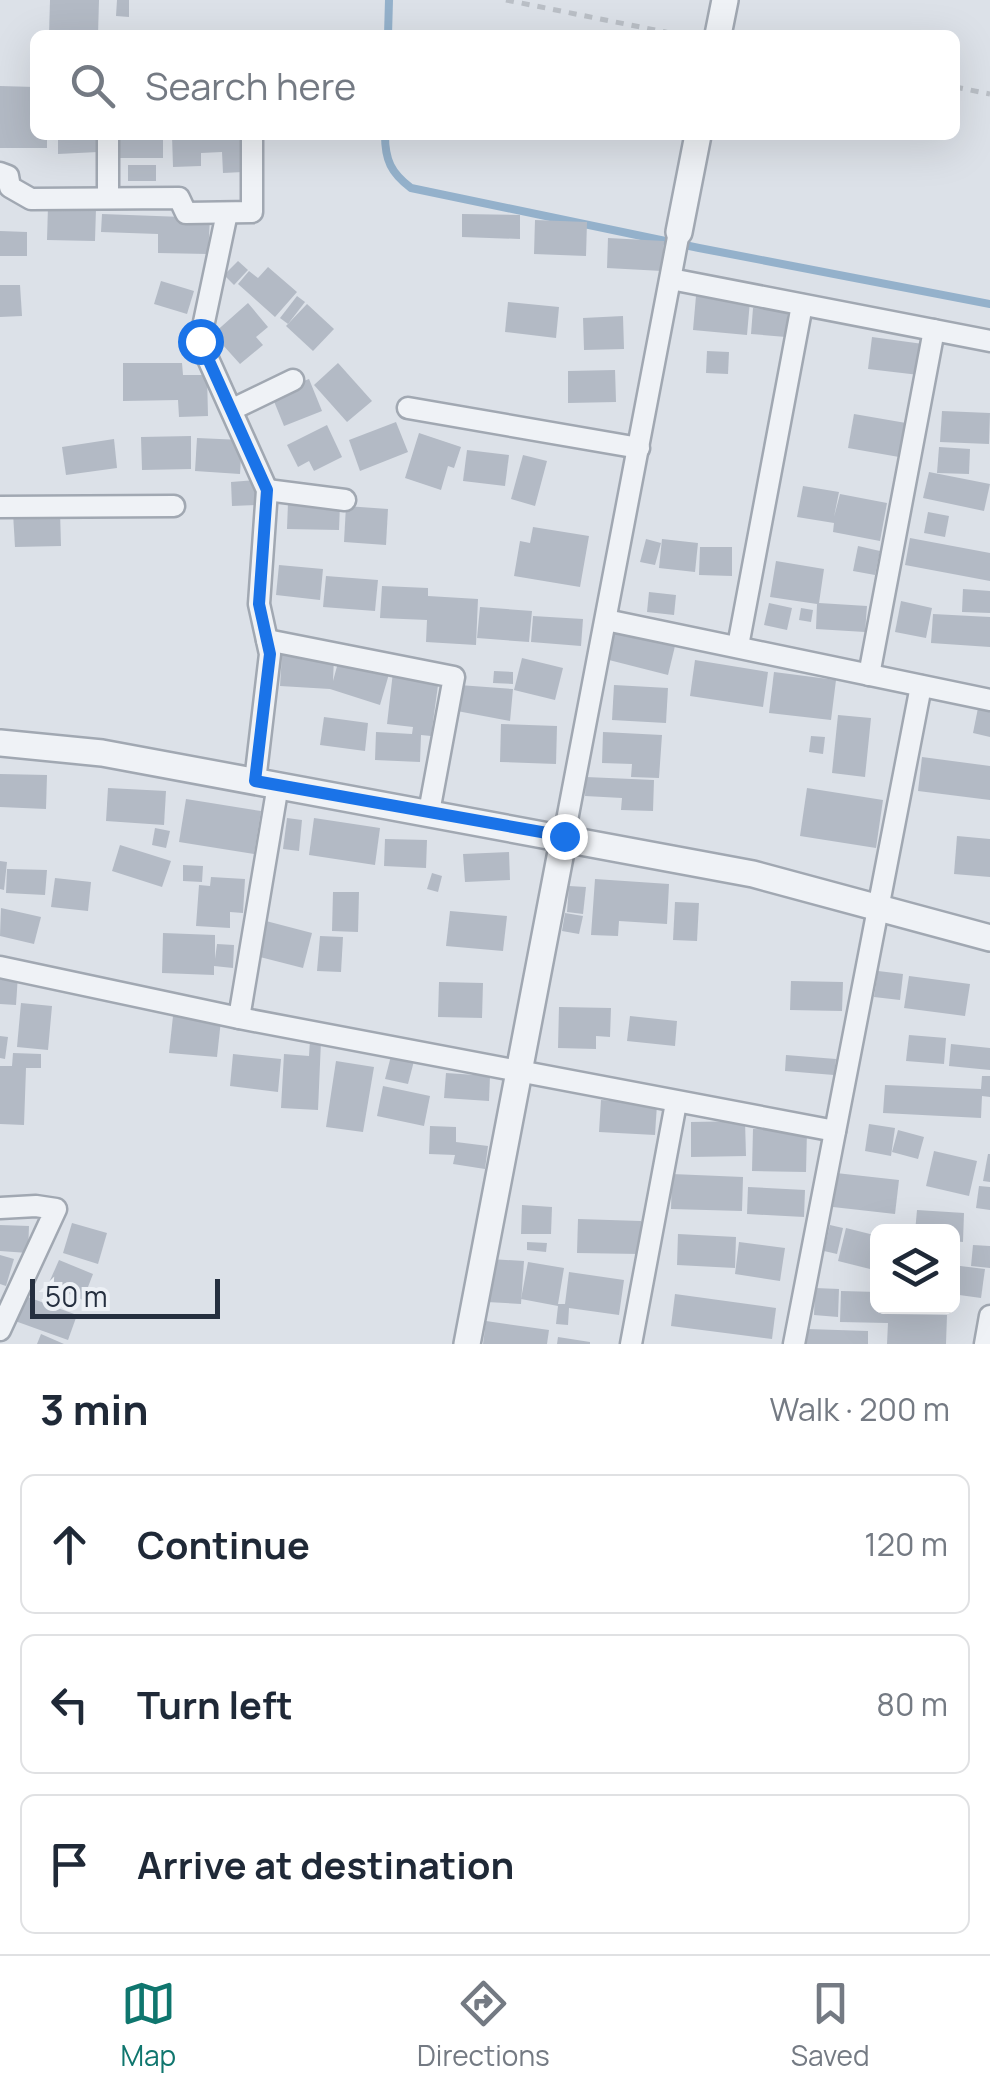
<!DOCTYPE html>
<meta charset="utf-8">
<style>
body{margin:0;font-family:Manrope,sans-serif;background:#f2f2f3;color:#1f2937}
.controls{position:absolute;right:30px;bottom:30px;display:grid;overflow:hidden;border-radius:15px;box-shadow:0 10px 40px #0002}
.controls button{width:90px;height:90px;display:grid;place-items:center;padding:0;border:0;border-bottom:2px solid #e0e1e3;background:#fff;color:#1f2937;font:50px sans-serif}
.scale{position:absolute;left:30px;bottom:25px;width:190px;box-sizing:border-box;padding-left:10px;border:5px solid #252f3f;border-top:0;font-size:28px;line-height:35px;white-space:nowrap;color:#252f3f;-webkit-text-stroke:8px #ecf0f5;paint-order:stroke}
.stop{position:absolute;width:30px;height:30px;margin:-22px;border:8px solid #1a73e8;border-radius:50%;background:#fff}
.stop.end{background:#1a73e8;border-color:#fff;box-shadow:0 2px 10px #0008}
.list{margin:0;padding:0;list-style:none}
h2{display:flex;justify-content:space-between;align-items:center;height:130px;margin:0;padding:0 40px;font-size:42px}
h2 small{font-size:32px;font-weight:400;color:#747a83}
.list li{display:grid;grid-template-columns:65px 1fr auto;gap:30px;align-items:center;box-sizing:border-box;height:140px;margin:0 20px 20px;padding:0 20px;border:2px solid #e0e1e3;border-radius:15px}
.list b{display:block;font-size:38px;white-space:nowrap}
.list em{font-size:32px;font-style:normal;color:#747a83}
.icon{flex:none;width:55px;height:55px;fill:none;stroke:currentColor;stroke-width:2;stroke-linecap:round;stroke-linejoin:round}
.map{position:relative;flex:none;width:990px;height:1344px;overflow:hidden}
.search{position:absolute;background:#fff;box-shadow:0 10px 40px #0002;left:30px;right:30px;top:30px;height:110px;display:flex;align-items:center;gap:25px;box-sizing:border-box;padding:0 35px;border-radius:15px;color:#747a83;font-size:38px}
.sheet{height:610px;background:#fff}
nav{display:flex;justify-content:space-around;align-items:center;box-sizing:border-box;height:140px;border-top:2px solid #e0e1e3;background:#fff;font-size:28px;color:#747a83}
nav a{display:grid;justify-items:center;gap:5px}
nav .on{color:#0f766e}
.map>svg:first-child{display:block}
.lines{fill:none;stroke-linecap:round;stroke-linejoin:round}
.stream{stroke:#94b1cb;stroke-width:8}
.building{fill:#b3bac5}
.minor-casing{stroke:#a1a8b2;stroke-width:25}
.tertiary-casing{stroke:#a1a8b2;stroke-width:30}
.path{stroke:#babfc6;stroke-width:5;stroke-dasharray:8 8;stroke-linecap:butt}
.minor{stroke:#eff2f6;stroke-width:20}
.tertiary{stroke:#eff2f6;stroke-width:25}
.route{stroke:#1a73e8;stroke-width:12}
</style>
<div class="map">
<svg width="990" height="1344" viewBox="0 0 990 1344">
<rect width="100%" height="100%" fill="#dce1e8"/>
<g class="lines">
<g class="stream">
<polyline points="388,35 389,0"/>
<path d="M 385,135 C 385,160 391,173 411,188 L 699,248 L 990,304"/>
</g>
</g>
<g class="building">
<polygon points="50,0 99,0 98,35 49,35"/>
<polygon points="117,0 129,0 129,17 116,16"/>
<polygon points="0,86 35,87 35,135 47,135 47,148 0,148"/>
<polygon points="58,135 97,135 98,152 58,154"/>
<rect x="115" y="135" width="48" height="23"/>
<polygon points="172,135 241,135 243,172 223,173 222,152 201,153 201,166 173,167"/>
<rect x="128" y="165" width="28" height="16"/>
<polygon points="48,206 96,208 95,241 47,240"/>
<polygon points="102,214 210,218 208,254 158,253 158,234 101,232"/>
<polygon points="462,214 520,215 520,239 462,237"/>
<polygon points="535,220 587,222 586,256 534,254"/>
<polygon points="0,231 27,232 27,256 0,256"/>
<polygon points="608,238 664,241 662,271 607,268"/>
<polygon points="238,261 248,270 234,285 224,275"/>
<polygon points="268,267 297,292 275,317 238,284 249,271 258,278"/>
<polygon points="161,281 194,291 187,314 154,304"/>
<polygon points="0,285 20,285 22,316 0,317"/>
<polygon points="297,296 305,302 288,324 280,318"/>
<polygon points="696,296 750,301 747,335 693,330"/>
<polygon points="508,302 559,307 556,338 505,332"/>
<polygon points="248,303 268,327 256,337 263,345 240,364 213,334"/>
<polygon points="307,304 334,329 313,351 286,326"/>
<polygon points="753,308 788,310 786,337 751,334"/>
<polygon points="623,316 624,349 584,350 583,318"/>
<polygon points="872,337 923,344 919,375 868,369"/>
<polygon points="707,351 729,352 728,374 706,373"/>
<polygon points="123,363 182,363 183,375 207,375 208,416 179,417 178,400 123,401"/>
<polygon points="338,363 372,401 347,422 314,385"/>
<polygon points="615,370 616,402 568,403 568,371"/>
<polygon points="309,379 322,411 284,426 271,394"/>
<polygon points="942,411 990,413 989,444 940,442"/>
<polygon points="854,414 906,423 899,457 848,448"/>
<polygon points="396,422 408,452 360,471 349,440"/>
<polygon points="327,425 342,457 314,471 309,461 298,467 287,445"/>
<polygon points="419,433 461,447 454,468 448,466 441,490 405,478"/>
<polygon points="191,436 191,469 142,470 141,437"/>
<polygon points="197,438 242,440 240,474 195,471"/>
<polygon points="114,439 117,468 66,475 62,447"/>
<polygon points="939,447 970,449 969,474 937,473"/>
<polygon points="467,450 509,455 505,486 463,481"/>
<polygon points="523,455 547,461 535,506 511,499"/>
<polygon points="929,472 990,484 984,511 923,498"/>
<polygon points="256,480 257,505 232,506 231,482"/>
<polygon points="803,486 839,492 834,517 840,494 887,503 880,541 833,532 834,523 797,517"/>
<polygon points="288,503 340,504 339,530 287,529"/>
<polygon points="346,506 388,509 386,545 344,542"/>
<polygon points="60,511 61,546 15,547 13,513"/>
<polygon points="928,512 949,516 945,537 924,533"/>
<polygon points="533,527 589,536 580,587 514,576 520,541 530,543"/>
<polygon points="910,538 990,553 990,581 905,565"/>
<polygon points="646,539 661,543 655,565 640,562"/>
<polygon points="662,539 698,543 695,572 659,568"/>
<polygon points="858,546 880,551 875,575 853,571"/>
<polygon points="700,547 732,547 732,576 699,575"/>
<polygon points="776,561 824,569 819,603 867,606 865,632 816,629 817,604 770,597"/>
<polygon points="279,565 323,569 320,600 276,595"/>
<polygon points="326,576 378,580 375,611 323,607"/>
<polygon points="382,586 428,588 428,596 478,599 476,645 426,642 427,620 380,618"/>
<polygon points="963,589 990,591 990,613 962,612"/>
<polygon points="649,592 676,595 674,615 647,612"/>
<polygon points="901,601 932,608 926,638 895,632"/>
<polygon points="769,603 792,608 787,630 764,625"/>
<polygon points="480,607 532,611 529,642 477,638"/>
<polygon points="801,608 813,610 811,622 799,620"/>
<polygon points="933,614 990,617 990,647 931,643"/>
<polygon points="533,616 583,619 581,646 531,642"/>
<polygon points="613,630 675,646 668,675 605,659"/>
<polygon points="282,654 334,657 333,681 339,659 389,674 380,705 330,689 280,686"/>
<polygon points="522,658 563,668 555,700 514,690"/>
<polygon points="695,660 768,672 763,707 690,696"/>
<polygon points="494,671 513,672 513,684 493,683"/>
<polygon points="393,672 439,678 431,736 421,735 420,762 375,760 376,732 412,734 413,727 387,724"/>
<polygon points="774,672 836,680 831,720 769,713"/>
<polygon points="459,685 513,689 510,721 457,711"/>
<polygon points="614,685 668,688 666,723 612,720"/>
<polygon points="978,708 990,710 990,737 973,733"/>
<polygon points="838,715 871,718 865,777 832,773"/>
<polygon points="324,717 368,723 365,751 320,745"/>
<polygon points="501,724 557,726 556,764 500,762"/>
<polygon points="603,732 662,735 659,778 631,777 632,764 602,763"/>
<polygon points="811,736 825,737 823,754 809,752"/>
<polygon points="922,757 990,766 990,800 918,791"/>
<polygon points="0,774 47,775 46,809 0,807"/>
<polygon points="586,777 654,780 653,811 621,810 622,798 585,796"/>
<polygon points="108,788 166,791 164,825 106,821"/>
<polygon points="807,788 883,800 876,848 800,836"/>
<polygon points="186,799 261,811 254,854 179,842"/>
<polygon points="287,818 302,820 299,851 283,849"/>
<polygon points="314,818 380,828 375,865 309,855"/>
<polygon points="155,828 170,831 166,848 152,845"/>
<polygon points="957,836 990,839 990,877 954,874"/>
<polygon points="385,839 427,840 426,868 384,866"/>
<polygon points="120,845 171,861 162,887 112,871"/>
<polygon points="509,852 510,880 465,882 463,854"/>
<polygon points="0,861 7,862 4,890 0,889"/>
<polygon points="183,865 203,866 202,882 183,881"/>
<polygon points="7,869 47,870 45,895 6,893"/>
<polygon points="432,873 442,876 438,892 427,889"/>
<polygon points="211,877 245,879 243,913 230,912 230,928 196,926 199,885 210,886"/>
<polygon points="55,878 91,882 88,911 51,907"/>
<polygon points="595,879 669,884 667,924 619,921 618,936 591,935"/>
<polygon points="569,886 586,887 583,914 567,912"/>
<polygon points="333,892 359,892 358,932 332,931"/>
<polygon points="675,902 699,903 697,941 673,940"/>
<polygon points="1,908 41,917 34,944 0,936"/>
<polygon points="450,911 507,916 503,951 446,946"/>
<polygon points="565,913 583,916 579,934 562,931"/>
<polygon points="266,921 312,933 303,968 256,956"/>
<polygon points="163,933 215,935 215,959 217,944 234,945 233,968 214,966 214,975 162,973"/>
<polygon points="320,936 343,937 341,972 317,971"/>
<polygon points="878,971 903,974 900,1000 874,997"/>
<polygon points="0,974 18,975 16,1005 0,1004"/>
<polygon points="909,976 970,984 965,1016 904,1008"/>
<polygon points="791,981 843,982 842,1011 790,1010"/>
<polygon points="439,982 483,983 482,1018 438,1017"/>
<polygon points="21,1003 52,1006 48,1050 17,1047"/>
<polygon points="559,1007 611,1008 610,1037 596,1036 596,1049 558,1048"/>
<polygon points="173,1016 221,1020 217,1057 169,1053"/>
<polygon points="630,1016 677,1021 675,1046 627,1041"/>
<polygon points="909,1035 946,1038 944,1064 906,1061"/>
<polygon points="0,1036 8,1037 5,1059 0,1058"/>
<polygon points="310,1040 321,1041 318,1110 281,1108 284,1054 309,1056"/>
<polygon points="951,1044 990,1048 990,1070 949,1066"/>
<polygon points="13,1053 41,1054 41,1068 26,1068 24,1125 0,1124 0,1066 12,1066"/>
<polygon points="233,1054 281,1059 278,1092 230,1086"/>
<polygon points="786,1055 836,1059 834,1075 785,1071"/>
<polygon points="391,1056 414,1061 408,1084 385,1079"/>
<polygon points="336,1061 374,1067 363,1132 326,1127"/>
<polygon points="446,1073 490,1076 489,1101 444,1098"/>
<polygon points="982,1076 990,1076 990,1097 982,1096 981,1118 883,1113 885,1085 981,1089"/>
<polygon points="383,1086 430,1096 424,1126 377,1116"/>
<polygon points="601,1100 657,1104 655,1135 599,1132"/>
<polygon points="745,1121 746,1156 691,1157 691,1122"/>
<polygon points="869,1124 895,1128 891,1156 865,1151"/>
<polygon points="430,1126 456,1127 456,1142 488,1146 485,1169 453,1164 455,1155 429,1154"/>
<polygon points="753,1129 807,1130 806,1172 752,1171"/>
<polygon points="898,1130 924,1137 918,1159 892,1152"/>
<polygon points="934,1151 977,1161 969,1196 926,1186"/>
<polygon points="988,1154 990,1154 990,1182 983,1181"/>
<polygon points="836,1173 899,1180 895,1214 833,1207"/>
<polygon points="672,1174 743,1177 742,1211 671,1209"/>
<polygon points="979,1186 990,1187 990,1210 976,1208"/>
<polygon points="748,1187 805,1190 804,1217 747,1214"/>
<polygon points="522,1205 552,1207 551,1234 521,1234"/>
<polygon points="917,1210 964,1213 963,1242 952,1241 952,1232 915,1232"/>
<polygon points="578,1219 641,1221 640,1254 577,1253"/>
<polygon points="72,1223 107,1233 98,1264 63,1253"/>
<polygon points="0,1225 29,1226 28,1253 0,1251"/>
<polygon points="830,1225 843,1228 837,1254 824,1251"/>
<polygon points="846,1228 878,1236 878,1271 838,1261"/>
<polygon points="678,1234 736,1237 735,1268 677,1265"/>
<polygon points="527,1242 547,1243 546,1252 527,1250"/>
<polygon points="739,1242 785,1248 780,1281 735,1274"/>
<polygon points="973,1245 990,1246 990,1268 971,1266"/>
<polygon points="0,1255 14,1259 6,1286 0,1284"/>
<polygon points="490,1259 524,1261 521,1304 487,1302"/>
<polygon points="59,1260 93,1274 83,1300 48,1285"/>
<polygon points="528,1262 564,1268 558,1304 565,1304 569,1272 624,1280 619,1315 569,1308 568,1325 556,1324 558,1306 521,1299"/>
<polygon points="952,1265 985,1269 981,1298 952,1294"/>
<polygon points="815,1288 839,1289 838,1317 814,1315"/>
<polygon points="841,1291 878,1292 878,1306 889,1306 888,1314 947,1315 946,1344 887,1344 888,1323 840,1322"/>
<polygon points="675,1294 776,1308 772,1339 671,1326"/>
<polygon points="25,1296 77,1315 68,1340 15,1321"/>
<polygon points="486,1321 549,1330 547,1344 483,1344"/>
<polygon points="807,1329 868,1331 868,1344 806,1344"/>
<polygon points="41,1334 64,1344 37,1344"/>
<polygon points="558,1337 590,1342 590,1344 557,1344"/>
</g>
<g class="lines">
<g class="minor-casing">
<g id="minor">
<polyline points="108,135 108,198"/>
<polyline points="0,173 8,176 10,187 31,199 179,198 186,213 252,212 252,135"/>
<polyline points="227,213 200,341 267,490 259,604 270,654 255,781"/>
<polyline points="671,279 990,341"/>
<polyline points="408,408 639,448"/>
<polyline points="233,409 293,380"/>
<polyline points="267,490 345,500"/>
<polyline points="0,507 174,506"/>
<polyline points="606,620 990,700"/>
<polyline points="267,640 454,677 429,812"/>
<polyline points="738,646 802,305"/>
<polyline points="869,675 934,330"/>
<polyline points="564,836 679,232"/>
<polyline points="0,967 239,1018 835,1131"/>
<polyline points="239,1018 278,785"/>
<polyline points="0,1208 36,1206 56,1209 0,1330"/>
<polyline points="631,1344 676,1103"/>
<polyline points="794,1344 921,686"/>
<polyline points="985,1344 990,1316"/>
</g>
</g>
<g class="tertiary-casing">
<g id="tertiary">
<polyline points="718,35 725,0"/>
<polyline points="679,232 698,135"/>
<polyline points="0,743 102,753 753,874 990,938"/>
<polyline points="467,1344 564,836"/>
</g>
</g>
<g class="path">
<polyline points="506,0 680,35"/>
<polyline points="955,87 990,94"/>
</g>
<use href="#minor" class="minor"/>
<use href="#tertiary" class="tertiary"/>
</g>
<g class="lines">
<polyline class="route" points="200,341 267,490 259,604 270,654 255,781 564,836"/>
</g>
</svg>
<div class="controls">
<button><svg class="icon" aria-label="layers" viewBox="0 0 24 24"><path d="M12 4l9 5-9 5-9-5zM3 14l9 5 9-5"/></svg></button>
</div>
<div class="scale">50 m</div>
<div class="stop" style="left:200px;top:341px"></div>
<div class="stop end" style="left:564px;top:836px"></div>
<div class="search"><svg class="icon" aria-label="search" viewBox="0 0 24 24"><circle cx="10" cy="10" r="6"/><path d="M15 15l6 6"/></svg>Search here</div>
</div>
<section class="sheet">
<h2>3 min<small>Walk · 200 m</small></h2>
<ul class="list">
<li><svg class="icon" aria-label="ahead" viewBox="0 0 24 24"><path d="M12 20V5M6 11l6-6 6 6"/></svg><div><b>Continue</b></div><em>120 m</em></li>
<li><svg class="icon" aria-label="left" viewBox="0 0 24 24"><path d="M17 20v-9H6M10 6l-5 5 5 5"/></svg><div><b>Turn left</b></div><em>80 m</em></li>
<li><svg class="icon" aria-label="arrive" viewBox="0 0 24 24"><path d="M6 21V4h12l-3 4 3 4H6"/></svg><div><b>Arrive at destination</b></div></li>
</ul>
</section>
<nav>
<a class="on"><svg class="icon" aria-label="map" viewBox="0 0 24 24"><path d="M3 6l6-2 6 2 6-2v14l-6 2-6-2-6 2zM9 4v14M15 6v14"/></svg>Map</a>
<a><svg class="icon" aria-label="directions" viewBox="0 0 24 24"><path d="M12 3l9 9-9 9-9-9zM9 14v-3h6M13 9l2 2-2 2"/></svg>Directions</a>
<a><svg class="icon" aria-label="saved" viewBox="0 0 24 24"><path d="M7 4h10v16l-5-4-5 4z"/></svg>Saved</a>
</nav>
